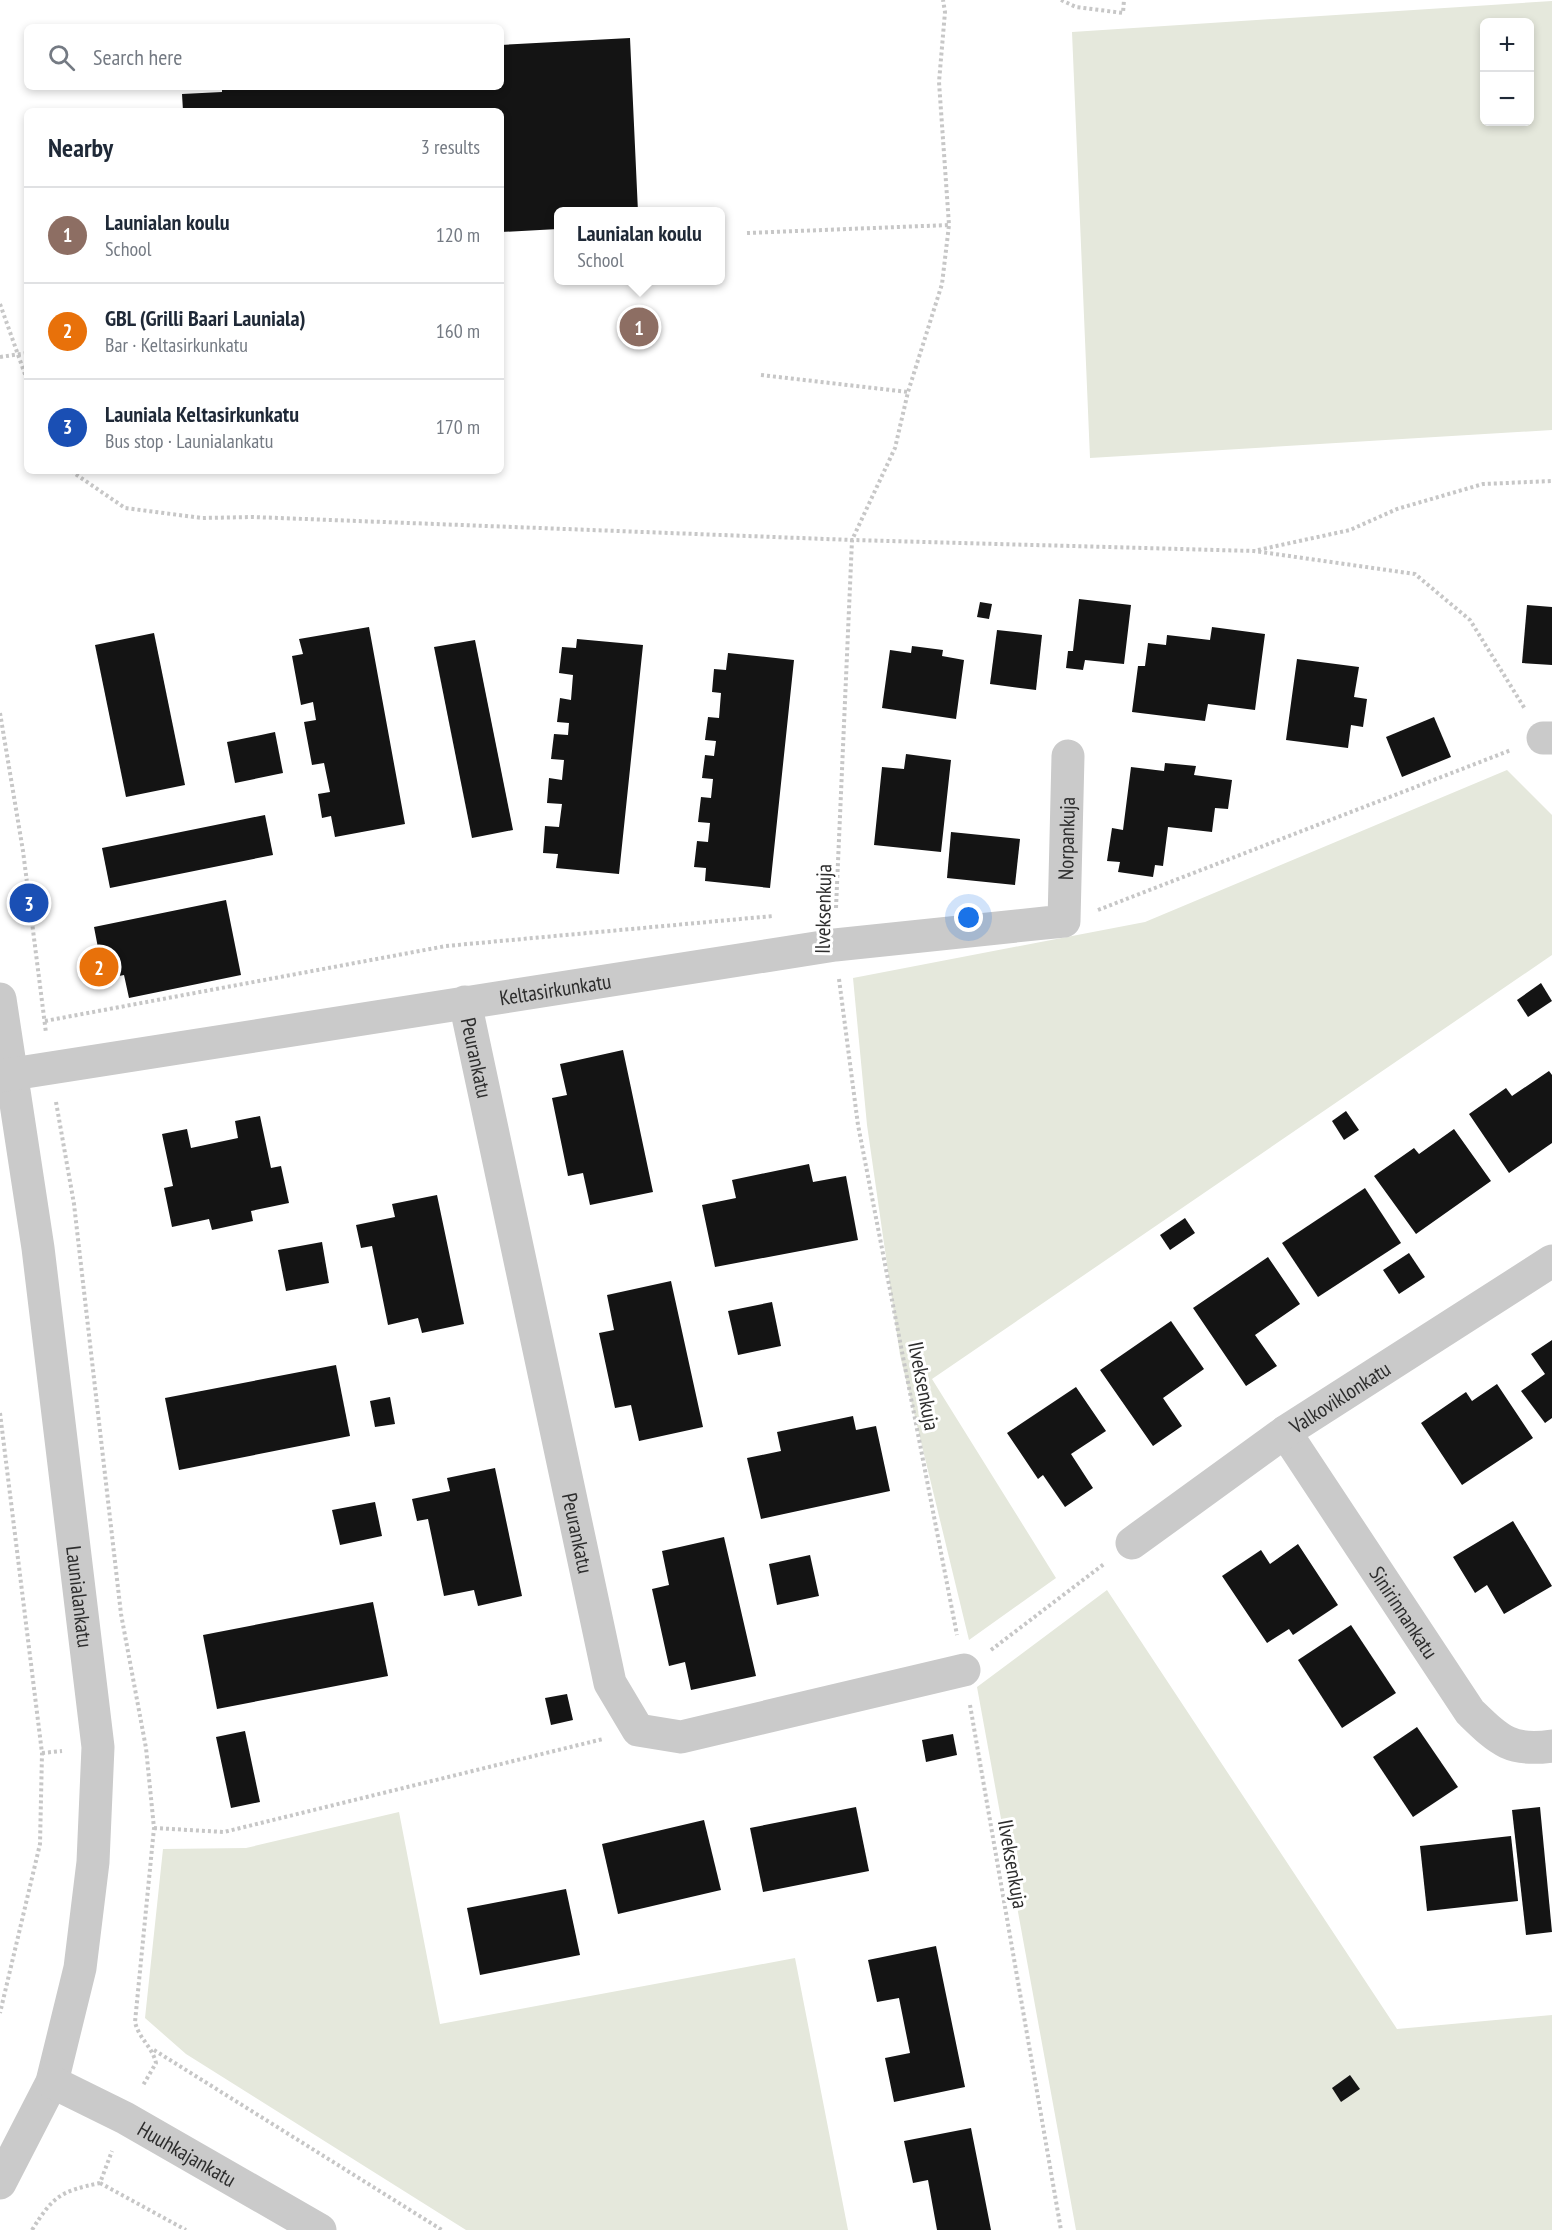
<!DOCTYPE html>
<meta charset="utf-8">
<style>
body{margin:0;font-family:"PT Sans Narrow",sans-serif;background:#f2f2f3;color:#1f2937}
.controls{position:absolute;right:18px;top:18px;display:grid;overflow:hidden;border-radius:9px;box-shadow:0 3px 9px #0003}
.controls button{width:54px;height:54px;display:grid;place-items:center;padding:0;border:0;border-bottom:2px solid #e0e1e3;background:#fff;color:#1f2937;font:30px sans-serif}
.you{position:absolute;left:969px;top:918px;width:21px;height:21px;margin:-15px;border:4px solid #fff;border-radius:50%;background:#1a73e8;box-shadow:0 0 0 9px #1a73e833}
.badge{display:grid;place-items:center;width:39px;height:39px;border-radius:50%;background:#ce4467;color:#fff;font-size:20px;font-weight:700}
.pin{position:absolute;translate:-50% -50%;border:3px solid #fff;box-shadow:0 2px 6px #0006}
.popup{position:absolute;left:554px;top:207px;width:171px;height:78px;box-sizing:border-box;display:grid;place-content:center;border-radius:9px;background:#fff;filter:drop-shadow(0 2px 4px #0005);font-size:20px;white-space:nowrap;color:#747a83}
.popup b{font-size:22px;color:#1f2937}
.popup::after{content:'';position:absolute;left:50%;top:100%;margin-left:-12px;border:12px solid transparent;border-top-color:#fff}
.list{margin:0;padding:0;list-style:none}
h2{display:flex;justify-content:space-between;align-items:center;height:78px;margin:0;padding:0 24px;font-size:26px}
h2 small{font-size:20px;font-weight:400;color:#747a83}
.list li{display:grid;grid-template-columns:39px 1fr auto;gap:18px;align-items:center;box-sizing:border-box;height:96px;padding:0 24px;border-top:2px solid #e0e1e3}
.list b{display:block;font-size:22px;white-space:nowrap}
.list p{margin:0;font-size:20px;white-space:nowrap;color:#747a83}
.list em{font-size:20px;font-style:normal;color:#747a83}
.icon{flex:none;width:33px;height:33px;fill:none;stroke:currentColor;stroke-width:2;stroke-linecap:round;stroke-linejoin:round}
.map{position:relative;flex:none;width:1552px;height:2230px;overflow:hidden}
.search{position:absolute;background:#fff;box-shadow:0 3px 9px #0003;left:24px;top:24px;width:480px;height:66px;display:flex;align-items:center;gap:15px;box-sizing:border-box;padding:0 21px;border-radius:9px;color:#747a83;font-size:22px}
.panel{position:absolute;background:#fff;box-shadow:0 3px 9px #0003;left:24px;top:108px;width:480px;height:366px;border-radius:9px}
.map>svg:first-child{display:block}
.green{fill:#e5e8dc;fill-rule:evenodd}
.building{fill:#141414}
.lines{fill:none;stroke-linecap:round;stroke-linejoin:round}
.path{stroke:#c7c7c7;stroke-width:4;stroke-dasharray:3 3;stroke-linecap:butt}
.minor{stroke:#cacaca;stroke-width:33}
.labels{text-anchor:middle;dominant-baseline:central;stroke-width:6;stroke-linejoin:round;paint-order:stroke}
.street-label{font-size:21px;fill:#2d2d2d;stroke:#fff}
</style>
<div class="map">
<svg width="1552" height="2230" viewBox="0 0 1552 2230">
<rect width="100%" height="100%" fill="#fff"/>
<g class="green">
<path d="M 1552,1 L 1552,430 L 1090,458 L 1072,32 ZM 1484,22 L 1530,22 L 1530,122 L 1484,122 Z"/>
<polygon points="1507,770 1552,815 1552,955 932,1379 1056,1578 969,1640 900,1355 867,1125 853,978 1145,922"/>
<polygon points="1107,1590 1397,2029 1552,2015 1552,2230 1076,2230 977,1687"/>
<polygon points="399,1812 440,2024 795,1958 848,2230 466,2230 186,2054 145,2018 163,1849 246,1848"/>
</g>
<g class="building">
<polygon points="630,38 638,212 558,212 558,229 501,232 501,111 183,111 182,94 222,92 222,87 501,87 501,45"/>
<polygon points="1079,599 1131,605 1124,664 1085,660 1083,670 1066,668 1068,651 1073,651"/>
<polygon points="980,602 992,604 989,619 977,617"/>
<polygon points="1527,605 1552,607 1552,665 1522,663"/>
<polygon points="369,627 405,824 335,837 331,816 322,818 318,794 330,792 324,763 312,765 304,722 316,720 313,702 301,705 292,656 303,654 299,639"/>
<polygon points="1212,627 1265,634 1255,710 1208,704 1205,721 1132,712 1138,666 1145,666 1148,643 1166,645 1167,635 1210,640"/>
<polygon points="997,630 1042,635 1036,690 990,684"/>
<polygon points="154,633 185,785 126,797 95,645"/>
<polygon points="577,639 643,645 619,874 556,868 558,854 543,853 545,826 559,827 562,804 547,803 549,778 562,780 564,760 551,759 554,734 568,735 569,723 557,722 560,698 571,700 573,675 559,673 562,647 576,648"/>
<polygon points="475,640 513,830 472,838 434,647"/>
<polygon points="912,646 943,650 942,656 964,660 956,719 882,708 890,650 911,653"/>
<polygon points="728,653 794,660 770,888 705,881 706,868 694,867 697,841 708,842 710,823 698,822 701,797 711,798 713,779 702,778 705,755 714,756 716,741 705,740 708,717 719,718 721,693 712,692 714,669 726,670"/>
<polygon points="1297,659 1359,667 1354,697 1367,699 1363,727 1351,725 1348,748 1286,740"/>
<polygon points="1434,717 1451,757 1402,777 1386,737"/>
<polygon points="275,732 283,773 235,783 227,742"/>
<polygon points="906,754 951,760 941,852 874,845 882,767 904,769"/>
<polygon points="1165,763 1196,766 1194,775 1232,780 1228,809 1215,808 1212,832 1168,827 1163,866 1155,865 1153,877 1118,872 1120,862 1107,861 1112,828 1123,830 1131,767 1164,771"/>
<polygon points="265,815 273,855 110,888 102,848"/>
<polygon points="951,832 1020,839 1015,885 947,878"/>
<polygon points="226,900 241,975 129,998 124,975 104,979 94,927"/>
<polygon points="1541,983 1552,1001 1528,1017 1517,1000"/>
<polygon points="623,1050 653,1192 590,1205 583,1173 568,1176 552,1098 567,1095 560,1064"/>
<polygon points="1549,1071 1552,1075 1552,1143 1509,1173 1469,1114 1506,1088 1512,1096"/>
<polygon points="1346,1111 1359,1130 1344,1140 1332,1121"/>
<polygon points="260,1116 271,1168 281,1166 289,1203 251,1211 253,1221 212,1230 209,1219 172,1227 164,1188 173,1186 162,1134 187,1129 191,1148 238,1138 235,1121"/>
<polygon points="1454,1129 1491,1181 1416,1234 1374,1176 1414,1148 1419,1154"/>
<polygon points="809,1164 813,1182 846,1176 858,1240 715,1267 702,1205 736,1198 732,1180"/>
<polygon points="1365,1188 1401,1243 1318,1297 1282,1243"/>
<polygon points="437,1195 464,1324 422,1333 418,1318 388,1325 372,1246 361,1248 356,1225 395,1217 392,1204"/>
<polygon points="1185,1218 1195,1233 1170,1250 1160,1235"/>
<polygon points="322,1242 329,1283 286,1291 278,1250"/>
<polygon points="1409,1253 1425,1277 1399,1294 1383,1270"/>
<polygon points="1268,1257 1300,1304 1255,1335 1277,1366 1246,1386 1193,1308"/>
<polygon points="671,1281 703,1427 639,1441 631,1405 615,1408 599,1333 614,1330 607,1295"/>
<polygon points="772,1302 781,1346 738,1355 728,1311"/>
<polygon points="1171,1321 1204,1369 1163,1398 1182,1426 1153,1446 1100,1370"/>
<polygon points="1552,1340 1552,1418 1545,1423 1521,1391 1545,1374 1531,1354"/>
<polygon points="336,1365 350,1436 179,1470 165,1398"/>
<polygon points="1497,1384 1533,1438 1462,1485 1421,1423 1466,1392 1472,1401"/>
<polygon points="1076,1387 1106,1431 1071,1454 1093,1488 1065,1507 1043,1475 1038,1479 1007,1433"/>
<polygon points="390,1397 395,1424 375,1427 370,1401"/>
<polygon points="853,1416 856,1430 876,1426 890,1491 761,1519 747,1458 781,1451 777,1432"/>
<polygon points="495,1468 522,1596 478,1606 474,1590 444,1596 428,1519 417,1521 412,1499 450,1491 447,1478"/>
<polygon points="375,1502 382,1536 340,1545 332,1510"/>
<polygon points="1513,1521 1552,1586 1504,1614 1487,1585 1475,1593 1453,1557"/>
<polygon points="724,1537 756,1676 691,1690 685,1662 669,1666 652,1589 669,1585 662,1551"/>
<polygon points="1298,1544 1338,1605 1293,1635 1289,1629 1267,1643 1222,1576 1261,1550 1270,1564"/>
<polygon points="810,1555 819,1596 777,1605 769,1564"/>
<polygon points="373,1602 388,1676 217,1709 203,1635"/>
<polygon points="1351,1625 1396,1693 1342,1728 1298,1660"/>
<polygon points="567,1694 573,1720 551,1725 545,1698"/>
<polygon points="1417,1727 1458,1787 1413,1817 1373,1757"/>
<polygon points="245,1731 260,1802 231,1808 216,1737"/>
<polygon points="953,1734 957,1755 926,1762 922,1740"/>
<polygon points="856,1807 869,1871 763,1892 750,1828"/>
<polygon points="1540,1807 1552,1932 1526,1935 1512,1810"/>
<polygon points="704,1820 721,1890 618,1914 602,1844"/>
<polygon points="1511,1836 1518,1901 1427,1911 1420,1846"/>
<polygon points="566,1889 580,1955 480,1975 467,1908"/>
<polygon points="936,1946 965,2087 894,2102 885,2058 910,2053 899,1998 877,2002 868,1960"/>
<polygon points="1350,2075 1360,2089 1341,2102 1332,2088"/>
<polygon points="971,2128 991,2230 937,2230 928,2180 913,2183 904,2141"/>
</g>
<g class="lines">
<g class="path">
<polyline points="1061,0 1076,7 1123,13 1124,0"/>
<polyline points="747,233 949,225"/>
<polyline points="0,304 27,380"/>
<polyline points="0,357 27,353"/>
<polyline points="761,375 908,392"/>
<polyline points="71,471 125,508 202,518 253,517 852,540 1254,551 1415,574 1470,620 1525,709"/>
<polyline points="1258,550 1350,530 1397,509 1483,484 1552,481"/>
<polyline points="0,713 23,851 46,1033"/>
<polyline points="836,908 852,540 895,448 908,392 942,284 949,225 939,82 945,12 943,0"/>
<polyline points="1098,910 1511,750"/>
<polyline points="839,979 858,1125 957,1635"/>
<polyline points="45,1021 446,946 773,916"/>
<path d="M 56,1102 L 74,1204 L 121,1614 L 146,1748 L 154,1828 L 135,2022 C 139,2039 152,2046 156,2063 L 142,2087"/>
<polyline points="0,1413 42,1753 40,1844 0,2013"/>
<polyline points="991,1650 1104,1564"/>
<polyline points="970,1705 1061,2230"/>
<polyline points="42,1753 62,1751"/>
<polyline points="154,1828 224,1832 603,1739"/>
<polyline points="154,2050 442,2230"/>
<polyline points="100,2183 186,2230"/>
<path d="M 32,2230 C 53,2196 61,2191 100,2183 L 112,2151"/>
</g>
<g class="minor">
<polyline points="1543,738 1552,738"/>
<path id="s1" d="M 0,999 L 38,1248 L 98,1747 L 93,1862 L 80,1968 L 52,2082 L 0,2183"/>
<path id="s2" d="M 465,1002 L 610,1683 L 638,1730 L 681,1737 L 964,1670"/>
<path id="s3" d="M 0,1076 L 835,945 L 1064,921 L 1068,756"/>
<path id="s4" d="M 1285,1432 L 1470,1712 C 1499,1740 1510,1752 1552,1746"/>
<path id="s5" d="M 1132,1543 L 1285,1432 L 1552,1261"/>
<path id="s6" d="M 52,2082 L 125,2118 L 320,2230"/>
</g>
</g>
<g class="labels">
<g class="street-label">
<text stroke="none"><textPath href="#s3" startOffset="1158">Norpankuja</textPath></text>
<text transform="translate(823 909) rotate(-89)">Ilveksenkuja</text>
<text stroke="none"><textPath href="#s3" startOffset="562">Keltasirkunkatu</textPath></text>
<text stroke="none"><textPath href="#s2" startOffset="57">Peurankatu</textPath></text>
<text transform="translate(924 1386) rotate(79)">Ilveksenkuja</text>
<text stroke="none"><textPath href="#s5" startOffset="254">Valkoviklonkatu</textPath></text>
<text stroke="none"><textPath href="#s2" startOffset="543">Peurankatu</textPath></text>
<text stroke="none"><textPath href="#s1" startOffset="603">Launialankatu</textPath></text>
<text stroke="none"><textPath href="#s4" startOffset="216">Sinirinnankatu</textPath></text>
<text transform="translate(1013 1864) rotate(80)">Ilveksenkuja</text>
<text stroke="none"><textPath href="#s6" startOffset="153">Huuhkajankatu</textPath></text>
</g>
</g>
</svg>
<div class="controls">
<button>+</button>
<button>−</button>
</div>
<div class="you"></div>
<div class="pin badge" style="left:639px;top:327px;background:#8d6e63">1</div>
<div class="popup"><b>Launialan koulu</b>School</div>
<div class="pin badge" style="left:99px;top:967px;background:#e8710a">2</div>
<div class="pin badge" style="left:29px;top:903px;background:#1a4fb4">3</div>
<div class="search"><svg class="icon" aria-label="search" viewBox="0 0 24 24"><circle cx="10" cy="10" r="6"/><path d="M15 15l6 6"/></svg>Search here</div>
<section class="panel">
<h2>Nearby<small>3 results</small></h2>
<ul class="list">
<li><span class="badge" style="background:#8d6e63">1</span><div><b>Launialan koulu</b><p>School</p></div><em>120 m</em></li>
<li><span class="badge" style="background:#e8710a">2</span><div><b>GBL (Grilli Baari Launiala)</b><p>Bar · Keltasirkunkatu</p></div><em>160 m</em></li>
<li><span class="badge" style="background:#1a4fb4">3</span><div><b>Launiala Keltasirkunkatu</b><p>Bus stop · Launialankatu</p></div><em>170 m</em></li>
</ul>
</section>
</div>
